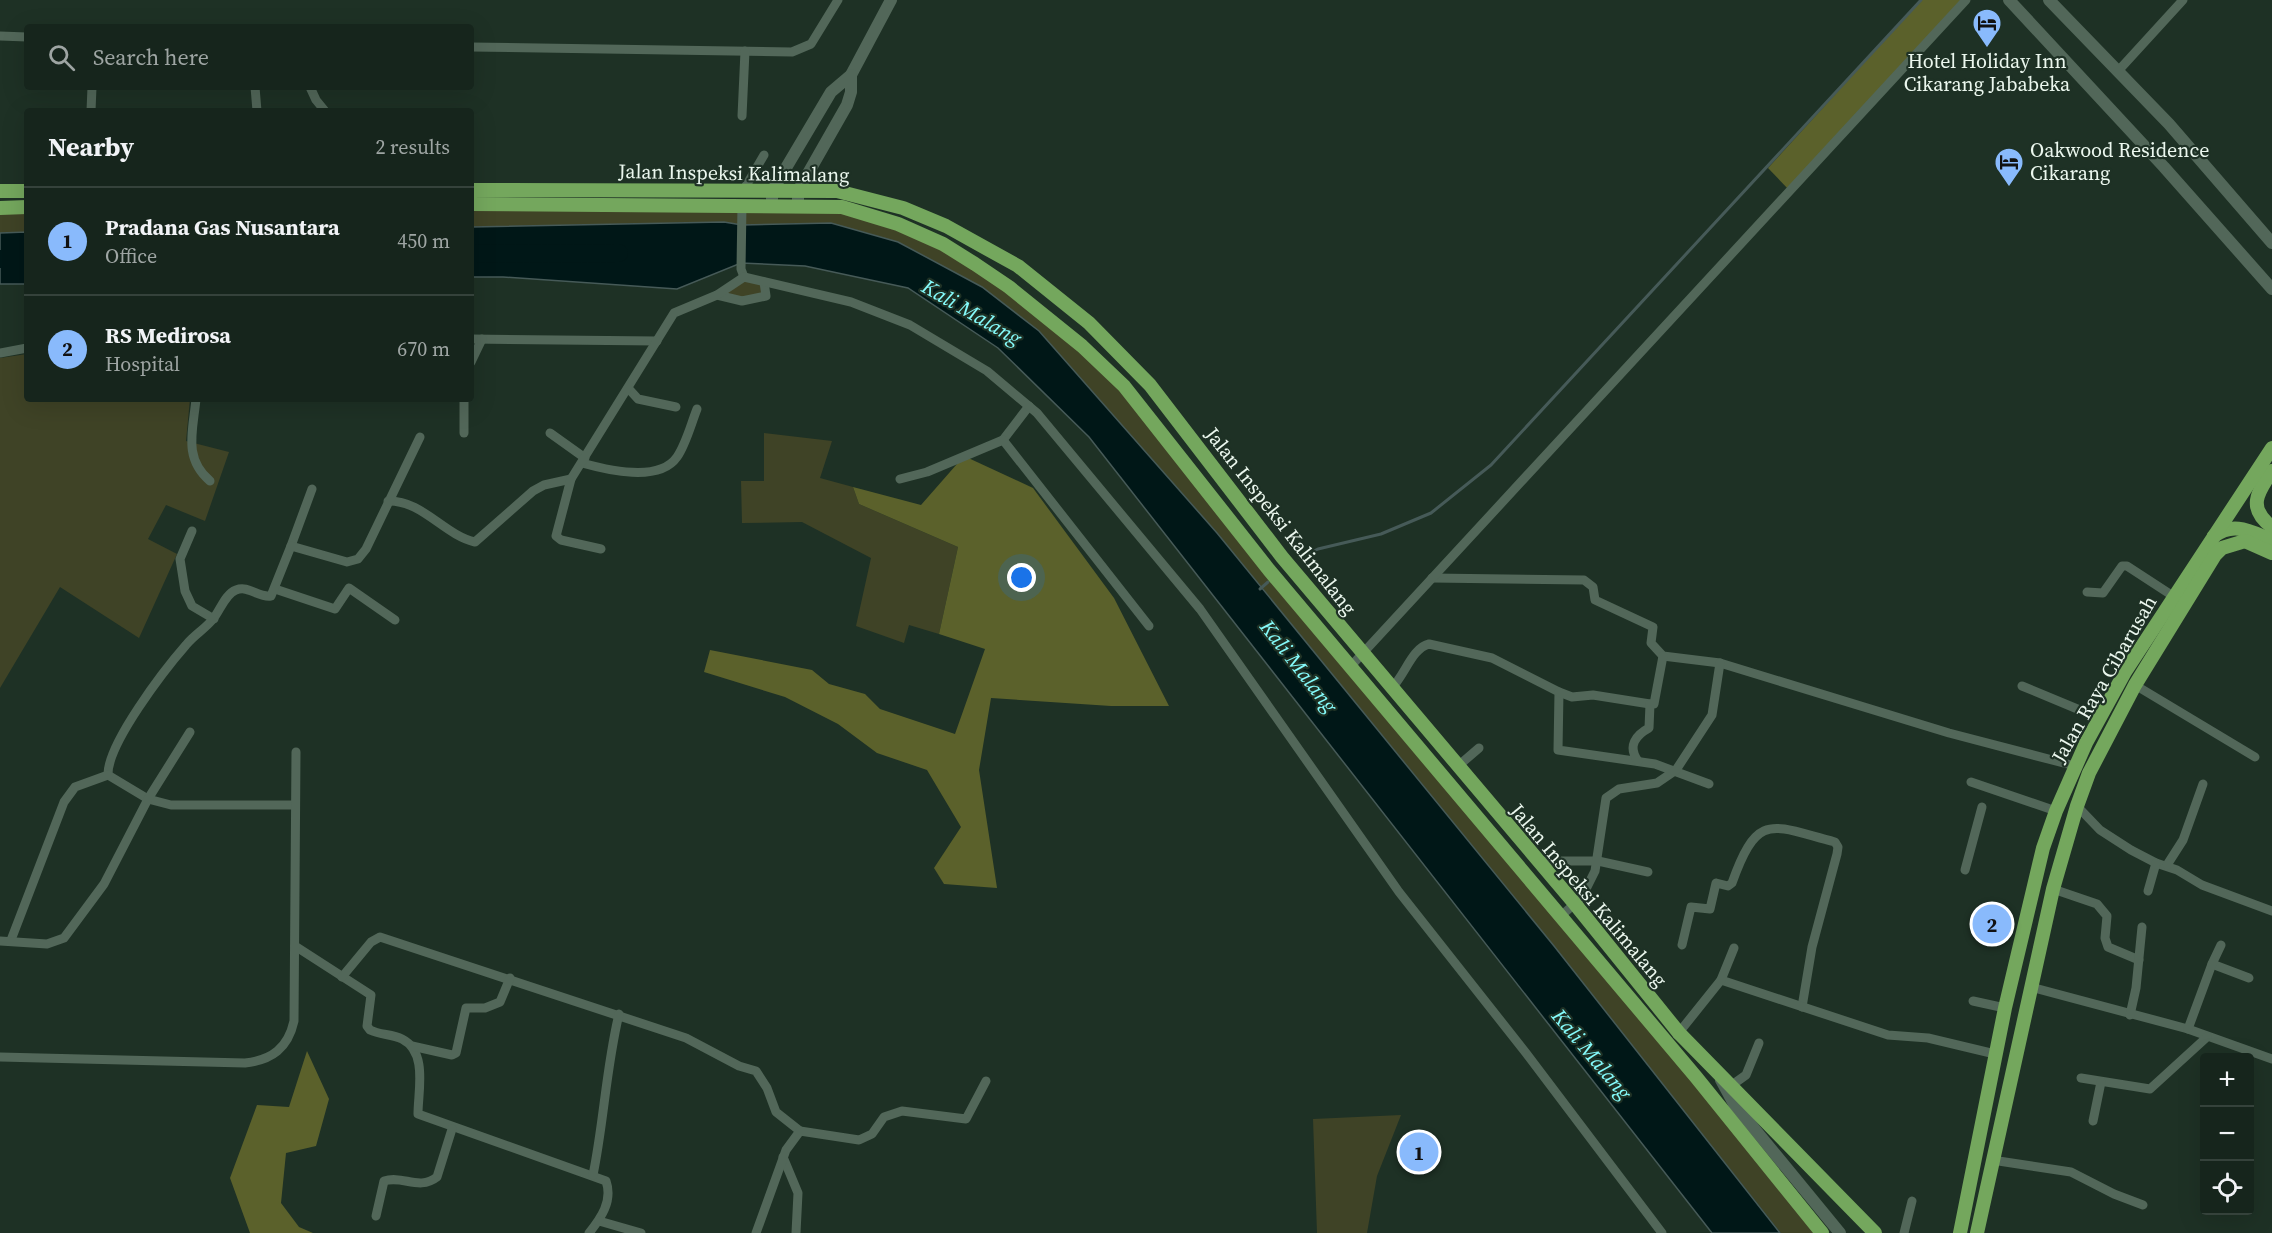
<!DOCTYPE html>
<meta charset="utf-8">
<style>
body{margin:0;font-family:"Source Serif 4",serif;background:#1f2d25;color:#f1f3f6}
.controls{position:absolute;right:18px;bottom:18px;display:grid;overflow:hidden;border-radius:6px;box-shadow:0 6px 24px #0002}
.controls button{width:54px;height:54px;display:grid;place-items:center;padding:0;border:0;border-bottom:2px solid #35423b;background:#16251c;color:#f1f3f6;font:30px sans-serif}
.you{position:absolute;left:1022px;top:578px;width:21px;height:21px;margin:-15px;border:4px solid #fff;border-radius:50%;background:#1a73e8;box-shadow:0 0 0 9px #1a73e833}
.badge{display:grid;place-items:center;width:39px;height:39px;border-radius:50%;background:#89bafc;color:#111;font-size:20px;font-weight:700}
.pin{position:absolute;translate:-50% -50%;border:3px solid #fff;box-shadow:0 2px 6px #0006}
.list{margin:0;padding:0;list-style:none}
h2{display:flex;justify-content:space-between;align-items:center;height:78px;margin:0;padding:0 24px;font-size:26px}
h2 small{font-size:20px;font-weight:400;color:#9ea5a3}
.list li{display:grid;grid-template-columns:39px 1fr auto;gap:18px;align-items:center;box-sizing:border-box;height:108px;padding:0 24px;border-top:2px solid #35423b}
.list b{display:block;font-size:22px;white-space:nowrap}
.list p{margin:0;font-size:20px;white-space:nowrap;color:#9ea5a3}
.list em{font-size:20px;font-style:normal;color:#9ea5a3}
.icon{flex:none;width:33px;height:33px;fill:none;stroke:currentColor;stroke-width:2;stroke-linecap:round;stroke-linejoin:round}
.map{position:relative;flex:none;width:2272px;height:1233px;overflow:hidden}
.search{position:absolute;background:#16251c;box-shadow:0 6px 24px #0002;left:24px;top:24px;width:450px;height:66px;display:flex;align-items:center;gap:15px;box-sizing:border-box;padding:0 21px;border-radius:6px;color:#9ea5a3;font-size:22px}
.panel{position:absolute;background:#16251c;box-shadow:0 6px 24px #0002;left:24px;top:108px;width:450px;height:294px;border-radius:6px}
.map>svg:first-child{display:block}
.green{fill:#3f4326}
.forest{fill:#5b612b}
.water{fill:#001717;stroke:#465a58;stroke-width:1.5}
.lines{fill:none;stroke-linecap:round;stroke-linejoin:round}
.stream{stroke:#465a58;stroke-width:3}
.river{stroke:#001717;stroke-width:18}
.street{stroke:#526759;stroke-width:9}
.secondary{stroke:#526759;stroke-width:12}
.primary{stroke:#74a75d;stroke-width:14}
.labels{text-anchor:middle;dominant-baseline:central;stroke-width:4.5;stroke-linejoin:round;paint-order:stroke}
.poi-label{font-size:20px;fill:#ebf7ee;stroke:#1e3125}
.street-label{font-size:20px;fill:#ebf7ee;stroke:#1e3125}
.water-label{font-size:21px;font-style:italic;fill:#85fbfb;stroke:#1e3125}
</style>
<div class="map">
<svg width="2272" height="1233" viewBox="0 0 2272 1233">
<rect width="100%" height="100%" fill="#1e3125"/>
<g class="green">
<polygon points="471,204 831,206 943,244 1082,346 1822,1233 1781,1233 1506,887 1244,566 1039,331 831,223 742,225 724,222 471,227"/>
<polygon points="27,207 27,232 0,233 0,208"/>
<polygon points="744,277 764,282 766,296 752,300 717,295"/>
<polygon points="27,354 27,399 190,399 186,441 229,452 205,521 166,505 148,539 177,554 139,638 60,587 0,688 0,358"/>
<polygon points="764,433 832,441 820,478 853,487 859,504 958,547 939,634 909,625 904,643 856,626 871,558 802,522 742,523 741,481 764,481"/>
<polygon points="1401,1115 1377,1176 1367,1233 1317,1233 1313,1119"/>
</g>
<g class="forest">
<polygon points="1921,0 1966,0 1790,191 1768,168"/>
<polygon points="964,456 1033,488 1114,598 1169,706 1111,706 991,698 979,770 997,888 944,884 934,868 961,827 927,770 877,753 838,724 785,697 704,672 710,650 812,670 829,684 865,694 880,709 955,734 985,649 939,634 958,547 859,504 853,487 921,505"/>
<polygon points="307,1051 329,1099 316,1146 286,1153 281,1203 299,1227 313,1233 250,1233 230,1178 257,1105 289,1107"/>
</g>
<g class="water">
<polygon points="724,222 742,225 831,223 898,242 982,287 1039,331 1217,533 1554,946 1780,1233 1712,1233 1089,437 998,348 908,288 805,266 741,263 677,289 503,277 471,277 471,227"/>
<polygon points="27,232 27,284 0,284 0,233"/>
</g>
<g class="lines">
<g class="stream">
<polyline points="1300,558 1318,549 1381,534 1431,513 1491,465 1921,0"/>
<polyline points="1260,589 1268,582"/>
</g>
<g class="river">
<polyline points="471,254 619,253"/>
<polyline points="0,259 27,259"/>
</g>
<g class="street">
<polyline points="0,36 27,37"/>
<polyline points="471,47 792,52 811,44 838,0"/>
<polyline points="2119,70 2183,0"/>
<polyline points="255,87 257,111"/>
<polyline points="310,87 316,100 325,111"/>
<polyline points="91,111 92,87"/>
<polyline points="742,116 745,51"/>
<polyline points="743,191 764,155"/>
<polyline points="742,205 741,269 744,277"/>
<polyline points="717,295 742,301 766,296 764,282"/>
<polyline points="471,339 657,341"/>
<polyline points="0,353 27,348"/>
<polyline points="471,362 482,339"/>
<polyline points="628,388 638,399 676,407"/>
<path d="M 196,399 C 193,431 183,458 210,481"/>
<polyline points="464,399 464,433"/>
<polyline points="550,433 585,458"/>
<polyline points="1003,440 1029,406"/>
<path d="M 582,463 C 607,470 659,483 677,457 C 686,444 691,424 697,409"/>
<polyline points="900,479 927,472 1003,440 1149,626"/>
<path d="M 388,501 C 422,500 444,535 475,542 L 533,491 L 544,485 L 571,479"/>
<polyline points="192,531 180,559 185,591 192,606 214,619"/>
<polyline points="291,546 312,489"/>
<polyline points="601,549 561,540 556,536 571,479 674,313 717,295 744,277 851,302 910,325 987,371 1037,413 1200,609 1399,892 1526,1053 1662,1233"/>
<polyline points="1432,578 1584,580 1593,587 1595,600 1653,627 1651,643 1663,656 1720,663 1949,733 2075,766"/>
<polyline points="275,589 335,609 349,588 395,620"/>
<polyline points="2087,592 2103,593 2122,566 2127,566 2173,596"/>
<polyline points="1351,666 1966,0"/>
<polyline points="2135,685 2255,757"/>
<polyline points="2022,686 2099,718"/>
<path d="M 1391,689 C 1405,675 1412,648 1429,644 L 1492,658 L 1559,692 L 1558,750 L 1655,764 L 1709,784"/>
<polyline points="1559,692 1572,697 1593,695 1650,704"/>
<path d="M 1638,761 C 1627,746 1636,735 1649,728 L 1650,704 L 1654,704 L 1663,656"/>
<polyline points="1457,767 1479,748"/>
<path d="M 108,775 C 107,744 165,669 186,645 C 194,635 205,629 213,619 C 220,611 225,594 236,590 C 249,585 258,598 271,596 L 291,546 L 347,562 L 358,559 L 366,549 L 420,437"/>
<polyline points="108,775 148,799 171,805 295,805"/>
<polyline points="1971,782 2056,811"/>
<polyline points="2077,806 2100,830 2131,850 2156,863 2177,870 2202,885 2272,911"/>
<polyline points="1537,861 1598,861 1648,872"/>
<polyline points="2167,865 2183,840 2203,784"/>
<polyline points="1965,870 1982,807"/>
<polyline points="2053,889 2097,904 2107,916 2105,938 2108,947 2139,960"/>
<polyline points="2148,891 2156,863"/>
<polyline points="1561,916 1582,897 1595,871 1606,798 1619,789 1657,783 1676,770 1712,715 1720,663"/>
<polyline points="11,940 64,802 75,787 108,775"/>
<polyline points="0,941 47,944 64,938 104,884 148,799 190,732"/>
<path d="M 1682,945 L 1691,907 L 1710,909 L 1716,883 L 1728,886 L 1732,883 C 1758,810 1772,826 1835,842 L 1838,847 L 1837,854 L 1812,947 L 1802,1007"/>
<path d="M 295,946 L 371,995 L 367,1026 L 370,1030 C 380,1035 392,1034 402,1039 C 428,1052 418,1091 418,1114 L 606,1181 C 613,1201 601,1218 589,1233"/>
<polyline points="2212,964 2249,978"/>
<polyline points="342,977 371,942 380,937 686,1038 739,1066 756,1071 767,1088 776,1112 800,1131"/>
<polyline points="1721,980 1888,1035 1928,1038 1995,1054"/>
<polyline points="2031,987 2188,1029 2272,1059"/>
<polyline points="1973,1001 2005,1008"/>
<polyline points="2130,1015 2136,988 2142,927"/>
<polyline points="2188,1029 2212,964 2221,945"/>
<polyline points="1677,1035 1721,980 1734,948"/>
<polyline points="412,1046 452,1055 456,1053 466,1008 485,1008 500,1002 510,978"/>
<path d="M 0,1057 L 245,1063 C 272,1060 288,1048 294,1021 L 296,752"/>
<polyline points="2081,1078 2150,1089 2207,1037"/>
<polyline points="1732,1085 1746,1075 1759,1043"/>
<polyline points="2093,1121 2101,1082"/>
<polyline points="783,1157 798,1193 796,1233"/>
<polyline points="1992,1160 2071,1172 2114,1194 2143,1205"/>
<path d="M 593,1175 C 604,1121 606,1068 619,1014"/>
<path d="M 376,1216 L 384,1181 C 403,1175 419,1191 437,1177 L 452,1129"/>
<polyline points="599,1221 641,1233"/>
<polyline points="756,1233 786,1150 800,1131 859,1140 872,1134 884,1117 902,1111 966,1119 986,1081"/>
<polyline points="1904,1233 1912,1201"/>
</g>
<g class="secondary">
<polyline points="2009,0 2164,167 2272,289"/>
<polyline points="2049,0 2169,124 2272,243"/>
<polyline points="772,205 772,191 777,183 831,92 851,75 891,0"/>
<polyline points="798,205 798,191 847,105 851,92 851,75"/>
<polyline points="1721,1080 1734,1104 1840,1233"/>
</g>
<g class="primary">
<polyline points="471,190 837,191 903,208 946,226 1018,266 1089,323 1150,385 1282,557 1575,904 1679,1033 1875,1233"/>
<polyline points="0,191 27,191"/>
<polyline points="471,204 842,207 898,224 943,244 975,264 1009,287 1082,346 1124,386 1269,570 1696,1077 1822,1233"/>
<polyline points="0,208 27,207"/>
<path d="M 2272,471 C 2257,493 2247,508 2272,527"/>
<path d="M 2214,536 C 2234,521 2251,532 2272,540"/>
<polyline points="1960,1233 2005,1008 2043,848 2056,811 2086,743 2125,672 2272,448"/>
<polyline points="1977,1233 2053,889 2077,806 2089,773 2135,685 2215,555 2222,548 2245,541 2272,553"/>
</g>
</g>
<defs>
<g id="hotel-pin" transform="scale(1.5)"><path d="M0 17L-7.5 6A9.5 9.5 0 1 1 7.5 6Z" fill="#89bafc" stroke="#1e3125"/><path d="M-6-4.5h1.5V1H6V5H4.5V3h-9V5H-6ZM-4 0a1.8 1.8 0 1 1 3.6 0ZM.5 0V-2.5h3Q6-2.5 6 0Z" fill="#111"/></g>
</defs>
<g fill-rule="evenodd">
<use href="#hotel-pin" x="1987" y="23"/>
<use href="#hotel-pin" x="2009" y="162"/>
</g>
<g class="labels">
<g class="poi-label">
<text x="1987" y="61">Hotel Holiday Inn<tspan x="1987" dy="23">Cikarang Jababeka</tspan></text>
<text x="2030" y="150" text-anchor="start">Oakwood Residence<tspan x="2030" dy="23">Cikarang</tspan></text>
</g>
<g class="street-label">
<text transform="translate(734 173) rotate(1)">Jalan Inspeksi Kalimalang</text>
<text transform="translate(1281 521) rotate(52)">Jalan Inspeksi Kalimalang</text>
<text transform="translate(2104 679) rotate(-60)">Jalan Raya Cibarusah</text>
<text transform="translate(1589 895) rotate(50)">Jalan Inspeksi Kalimalang</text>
</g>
<g class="water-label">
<text transform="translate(972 312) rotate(30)">Kali Malang</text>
<text transform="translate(1299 666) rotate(52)">Kali Malang</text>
<text transform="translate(1592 1054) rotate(50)">Kali Malang</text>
</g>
</g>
</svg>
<div class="controls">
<button>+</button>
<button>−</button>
<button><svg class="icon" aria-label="locate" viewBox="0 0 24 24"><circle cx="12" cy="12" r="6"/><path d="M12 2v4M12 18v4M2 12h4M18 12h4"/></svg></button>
</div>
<div class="you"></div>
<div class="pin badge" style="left:1419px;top:1152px">1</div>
<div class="pin badge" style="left:1992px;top:924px">2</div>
<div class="search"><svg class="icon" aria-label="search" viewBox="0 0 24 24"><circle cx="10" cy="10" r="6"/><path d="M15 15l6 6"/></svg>Search here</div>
<section class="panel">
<h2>Nearby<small>2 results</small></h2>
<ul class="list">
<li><span class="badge">1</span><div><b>Pradana Gas Nusantara</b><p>Office</p></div><em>450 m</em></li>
<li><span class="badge">2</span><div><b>RS Medirosa</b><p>Hospital</p></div><em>670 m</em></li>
</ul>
</section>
</div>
